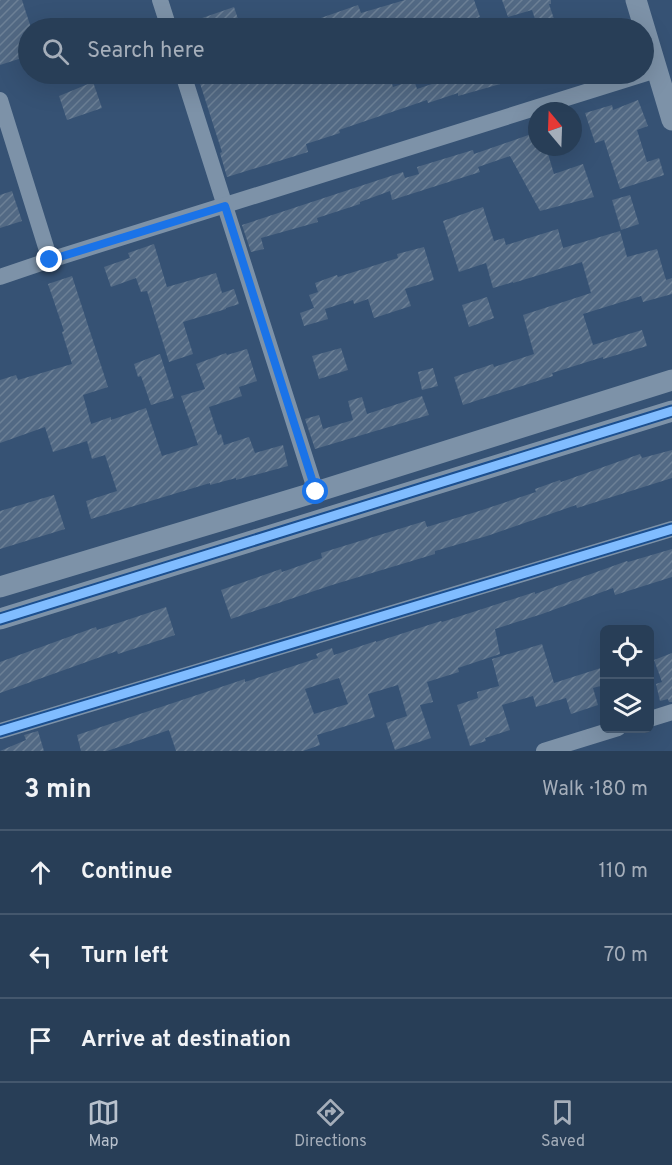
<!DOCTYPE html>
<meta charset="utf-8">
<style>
body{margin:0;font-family:Overpass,sans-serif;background:#344961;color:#f1f3f6}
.controls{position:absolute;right:18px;bottom:18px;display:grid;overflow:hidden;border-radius:9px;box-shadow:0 6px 24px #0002}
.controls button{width:54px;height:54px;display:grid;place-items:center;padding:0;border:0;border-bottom:2px solid #44576d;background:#283e57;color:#f1f3f6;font:30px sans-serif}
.compass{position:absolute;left:528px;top:102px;width:54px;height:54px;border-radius:50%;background:#283e57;box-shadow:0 6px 24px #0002;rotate:341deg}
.stop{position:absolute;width:18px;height:18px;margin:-14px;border:4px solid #1a73e8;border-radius:50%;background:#fff}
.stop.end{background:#1a73e8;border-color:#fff;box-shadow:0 2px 6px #0008}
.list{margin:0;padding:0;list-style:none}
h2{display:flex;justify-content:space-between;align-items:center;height:78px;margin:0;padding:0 24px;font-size:26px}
h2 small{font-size:20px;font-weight:400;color:#a5aeba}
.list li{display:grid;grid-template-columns:39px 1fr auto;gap:18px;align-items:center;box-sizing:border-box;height:84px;padding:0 24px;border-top:2px solid #44576d}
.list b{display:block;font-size:22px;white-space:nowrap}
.list em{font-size:20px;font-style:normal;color:#a5aeba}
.icon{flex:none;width:33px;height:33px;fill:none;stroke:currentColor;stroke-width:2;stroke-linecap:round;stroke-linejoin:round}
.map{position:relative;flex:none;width:672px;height:751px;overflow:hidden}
.search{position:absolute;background:#283e57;box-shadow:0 6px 24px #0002;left:18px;right:18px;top:18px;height:66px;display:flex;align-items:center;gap:15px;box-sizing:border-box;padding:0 21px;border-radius:33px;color:#a5aeba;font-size:22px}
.sheet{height:330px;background:#283e57}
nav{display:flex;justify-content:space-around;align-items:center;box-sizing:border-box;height:84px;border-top:2px solid #44576d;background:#283e57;font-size:16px;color:#a5aeba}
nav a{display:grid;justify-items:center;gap:3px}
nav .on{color:#b9c2ce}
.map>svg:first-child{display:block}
.building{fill:url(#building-hatch);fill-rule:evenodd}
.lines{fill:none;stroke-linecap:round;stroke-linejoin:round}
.minor{stroke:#7d92a8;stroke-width:16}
.tertiary{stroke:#7d92a8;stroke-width:21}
.cycleway-casing{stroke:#1b4f8f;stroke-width:13}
.cycleway{stroke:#80bcff;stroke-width:9}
.route{stroke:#1a73e8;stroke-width:8}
</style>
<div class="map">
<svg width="672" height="751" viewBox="0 0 672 751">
<defs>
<pattern id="building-hatch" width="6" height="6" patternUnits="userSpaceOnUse" patternTransform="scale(1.5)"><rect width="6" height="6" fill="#526984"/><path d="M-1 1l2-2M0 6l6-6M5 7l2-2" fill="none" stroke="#6c8096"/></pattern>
</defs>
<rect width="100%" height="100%" fill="#365274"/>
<g class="building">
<polygon points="0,0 22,0 31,28 28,28 28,56 0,65"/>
<polygon points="405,0 474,0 480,17 447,28 299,28 298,26 358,5 361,13"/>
<polygon points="502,0 551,0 551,4 549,4 557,28 538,28 532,10 508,17"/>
<polygon points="234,7 241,28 179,28 179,26"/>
<polygon points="197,74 389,74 393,87 414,80 417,89 453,77 452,74 521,74 521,78 458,96 458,93 428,103 427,100 339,130 340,133 306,144 308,152 227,177 220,153 222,152"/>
<polygon points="93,82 102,108 67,120 59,96"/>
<polygon points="638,100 648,126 637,130 647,162 659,158 664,175 620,189 604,140 595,143 585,113 612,105 613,110"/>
<polygon points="537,132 537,147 546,147 554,174 583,164 594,197 540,211 510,156 478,167 480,172 392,200 390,191 360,202 360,204 317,218 318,222 261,238 264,249 251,252 242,225 403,172 405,178 419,174 417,167 473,150 474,154"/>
<polygon points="12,191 22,221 0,228 0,195"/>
<polygon points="630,195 639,224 621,230 612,200"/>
<polygon points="483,207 494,241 504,238 506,245 558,229 563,248 620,231 627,257 657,249 666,280 672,278 672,294 643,302 641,296 583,314 593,345 642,330 647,346 603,359 603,357 552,373 553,376 463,405 454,377 493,364 494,367 534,354 523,315 591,293 582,262 513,283 513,282 493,288 486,263 459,272 443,221"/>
<polygon points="154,244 167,287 216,273 222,293 234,289 239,304 226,308 226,309 183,322 193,354 169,362 147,291 141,292 136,278 111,287 104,267 130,258 128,253"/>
<polygon points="424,247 434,280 405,289 411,306 374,318 368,299 354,304 353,300 325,309 328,319 304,326 300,313 314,308 309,295 318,292 315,283 337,275 338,277 398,258 397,254"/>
<polygon points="72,276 108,387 83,395 91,424 111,417 111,420 146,408 162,456 198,445 181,396 205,389 196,364 226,353 227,355 247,349 257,381 239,387 242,396 209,407 218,435 221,434 224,445 249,437 255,453 283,445 288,466 236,480 236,478 210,485 210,483 91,519 86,501 117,491 105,455 92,459 87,441 53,452 45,427 0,443 0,380 16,375 18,380 72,364 62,332 64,331 48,284"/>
<polygon points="487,297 494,318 469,327 462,305"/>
<polygon points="341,348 348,370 319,379 312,356"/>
<polygon points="160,354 174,398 151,405 141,376 138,377 134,364"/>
<polygon points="433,368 438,386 422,390 418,372"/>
<polygon points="422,396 429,415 315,449 305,419 319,415 323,429 353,420 348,401 362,397 367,414"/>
<polygon points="672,450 672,478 577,508 576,505 487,536 435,551 435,554 332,585 231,619 221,590 281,569 282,572 322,558 321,553 425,521 427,527 479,511 536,492 535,489 560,480 561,482 640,454 642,458"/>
<polygon points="54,495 65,529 0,549 0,511"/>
<path d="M 672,549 L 672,577 L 615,595 L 613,588 L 542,614 L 495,629 L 500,654 L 458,668 L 459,672 L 427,682 L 433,702 L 420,705 L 431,738 L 395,750 L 386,723 L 407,716 L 398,685 L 368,694 L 375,717 L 317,735 L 320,745 L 303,751 L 176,751 L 169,730 L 107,751 L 81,751 L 77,735 L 245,679 L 245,682 L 318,658 L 316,654 L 332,648 L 334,655 L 376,641 L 376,642 L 441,621 L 442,622 L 535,592 L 535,594 L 627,561 L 628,562 ZM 339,678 L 348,704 L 314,714 L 305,689 Z"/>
<polygon points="166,607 175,635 118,654 117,651 0,693 0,662 96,627 97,630"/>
<polygon points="542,644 554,683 604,667 604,685 593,688 598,705 571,714 566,698 536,707 533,696 502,705 510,730 485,738 486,741 470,746 457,705 478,698 477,692 499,686 492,659"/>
<polygon points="672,653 672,702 669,702 668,699 660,701 656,684 662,682 654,660"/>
<polygon points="38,731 44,751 0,751 26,740 24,735"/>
</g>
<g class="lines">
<g class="minor">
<polyline points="160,0 169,28"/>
<polyline points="183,74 316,492"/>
<polyline points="0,100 50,260"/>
<polyline points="0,277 50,260 656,70"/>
<polyline points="650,719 672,712"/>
<polyline points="0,731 672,529"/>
<polyline points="544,751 618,728"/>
</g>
<g class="tertiary">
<polyline points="636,0 672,120"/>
<polyline points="0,587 316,492 672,380"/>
<polyline points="0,619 672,411"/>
</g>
<g class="cycleway-casing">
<g id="cycleway">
<polyline points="0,619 672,411"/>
<polyline points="0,731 672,529"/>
</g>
</g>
<use href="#cycleway" class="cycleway"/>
</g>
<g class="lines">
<polyline class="route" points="50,260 225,206 316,492"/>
</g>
</svg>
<div class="controls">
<button><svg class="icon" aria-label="locate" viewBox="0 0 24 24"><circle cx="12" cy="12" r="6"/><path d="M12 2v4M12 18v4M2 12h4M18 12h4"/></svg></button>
<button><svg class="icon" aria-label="layers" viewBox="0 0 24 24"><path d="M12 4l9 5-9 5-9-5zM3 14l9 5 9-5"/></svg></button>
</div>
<svg class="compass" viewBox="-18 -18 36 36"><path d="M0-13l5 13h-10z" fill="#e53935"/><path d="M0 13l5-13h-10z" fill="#a5aeba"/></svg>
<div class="stop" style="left:316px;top:492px"></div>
<div class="stop end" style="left:50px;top:260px"></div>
<div class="search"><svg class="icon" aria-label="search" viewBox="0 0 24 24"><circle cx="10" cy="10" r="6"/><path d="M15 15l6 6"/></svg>Search here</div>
</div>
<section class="sheet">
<h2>3 min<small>Walk · 180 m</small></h2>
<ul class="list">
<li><svg class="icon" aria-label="ahead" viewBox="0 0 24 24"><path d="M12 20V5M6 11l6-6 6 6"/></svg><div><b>Continue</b></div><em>110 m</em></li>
<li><svg class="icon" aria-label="left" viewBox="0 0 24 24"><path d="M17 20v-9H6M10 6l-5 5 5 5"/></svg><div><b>Turn left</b></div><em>70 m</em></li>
<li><svg class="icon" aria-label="arrive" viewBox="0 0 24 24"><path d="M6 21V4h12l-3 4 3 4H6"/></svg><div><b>Arrive at destination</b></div></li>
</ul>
</section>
<nav>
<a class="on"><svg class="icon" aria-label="map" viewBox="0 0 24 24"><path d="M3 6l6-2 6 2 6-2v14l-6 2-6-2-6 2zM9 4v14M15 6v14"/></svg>Map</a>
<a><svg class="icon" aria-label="directions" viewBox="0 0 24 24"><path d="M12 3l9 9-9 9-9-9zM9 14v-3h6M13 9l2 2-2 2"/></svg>Directions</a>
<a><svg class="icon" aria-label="saved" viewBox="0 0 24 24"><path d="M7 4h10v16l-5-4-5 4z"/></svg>Saved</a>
</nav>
